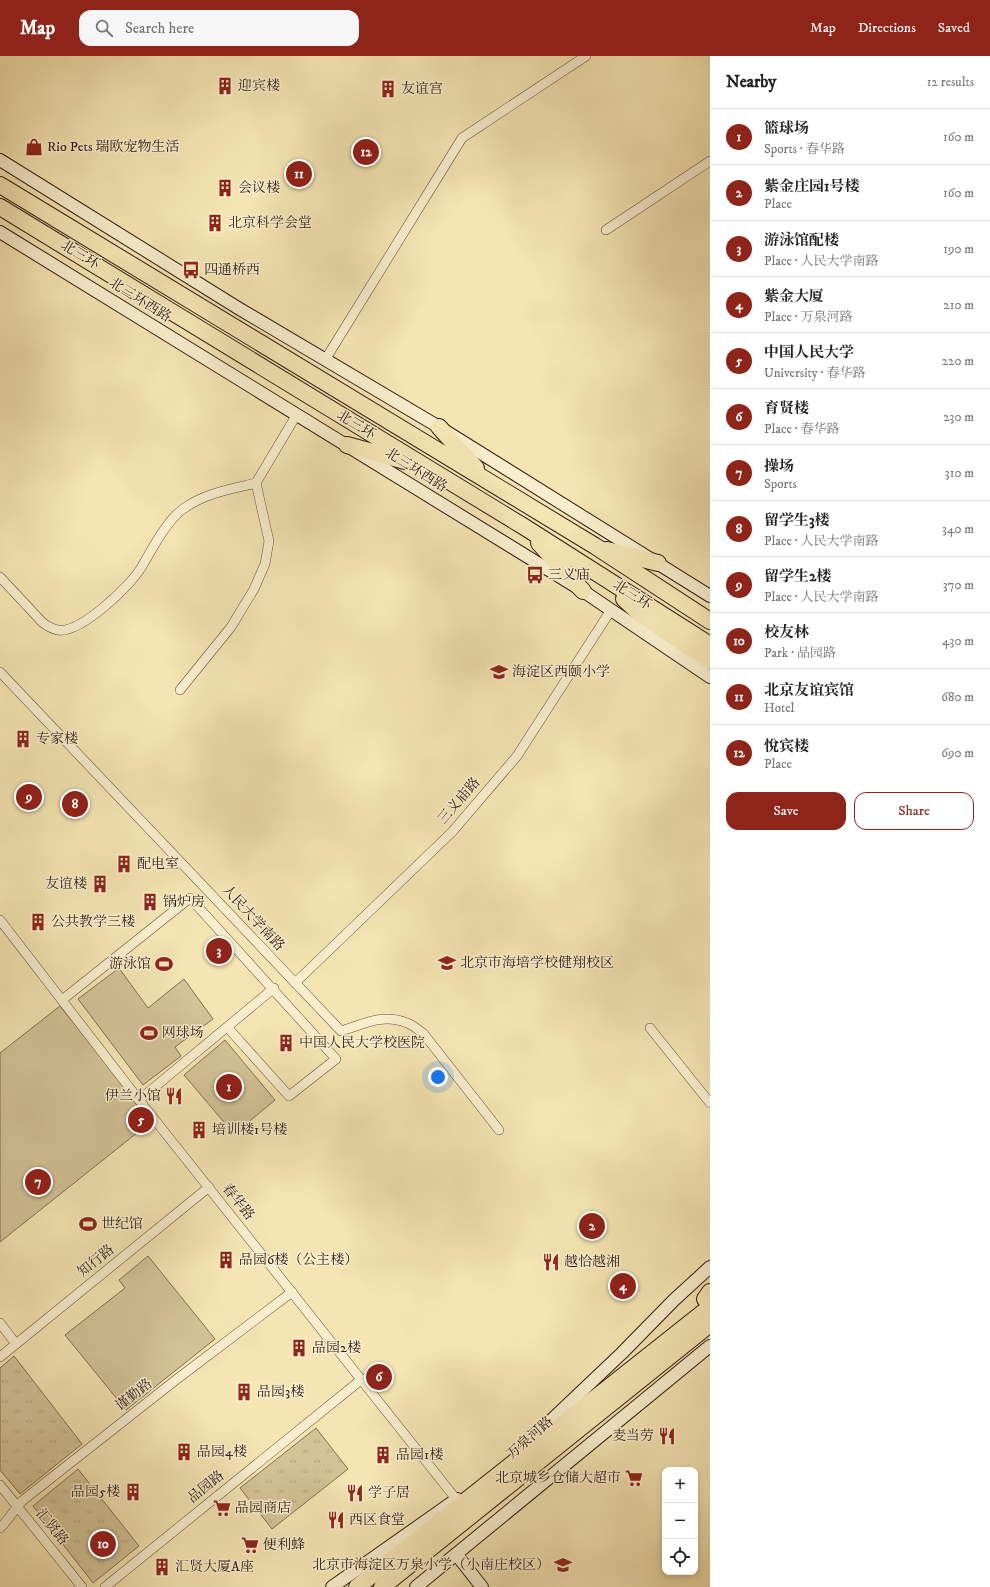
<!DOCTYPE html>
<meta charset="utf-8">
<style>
body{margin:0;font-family:"IM FELL DW Pica","Noto Serif SC",serif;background:#f6f6f6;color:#222}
.controls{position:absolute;right:12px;bottom:12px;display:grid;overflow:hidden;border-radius:8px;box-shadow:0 2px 6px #0003}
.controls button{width:36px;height:36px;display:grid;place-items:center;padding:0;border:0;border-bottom:1px solid #e0e0e0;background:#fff;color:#222;font:20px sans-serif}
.you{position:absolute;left:438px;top:1021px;width:14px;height:14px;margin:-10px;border:3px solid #fff;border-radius:50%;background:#1a73e8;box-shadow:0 0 0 6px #1a73e833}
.badge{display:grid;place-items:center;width:26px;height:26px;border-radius:50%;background:#8f2418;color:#fff;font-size:13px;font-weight:700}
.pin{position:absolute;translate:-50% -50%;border:2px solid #fff;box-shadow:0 1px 4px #0006}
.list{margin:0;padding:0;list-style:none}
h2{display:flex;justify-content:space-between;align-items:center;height:52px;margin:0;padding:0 16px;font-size:17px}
h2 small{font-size:13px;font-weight:400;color:#767676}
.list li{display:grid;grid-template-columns:26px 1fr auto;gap:12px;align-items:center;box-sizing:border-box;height:56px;padding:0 16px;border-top:1px solid #e0e0e0}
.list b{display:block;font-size:15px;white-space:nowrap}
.list p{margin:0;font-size:13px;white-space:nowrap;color:#767676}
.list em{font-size:13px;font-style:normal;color:#767676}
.actions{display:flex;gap:8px;padding:12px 16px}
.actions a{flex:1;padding:9px 0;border:1px solid #8f2418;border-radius:12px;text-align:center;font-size:14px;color:#8f2418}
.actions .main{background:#8f2418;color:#fff}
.icon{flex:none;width:22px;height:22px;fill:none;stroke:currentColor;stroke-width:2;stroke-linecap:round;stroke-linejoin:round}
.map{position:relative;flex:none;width:710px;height:1531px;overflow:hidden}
header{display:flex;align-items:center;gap:24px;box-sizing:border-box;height:56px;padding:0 20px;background:#8f2418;color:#fff}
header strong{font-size:19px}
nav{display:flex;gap:22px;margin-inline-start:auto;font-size:14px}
.search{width:280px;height:36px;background:#f6f6f6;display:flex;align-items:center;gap:10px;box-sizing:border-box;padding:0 14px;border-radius:12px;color:#767676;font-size:15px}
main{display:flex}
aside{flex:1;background:#fff}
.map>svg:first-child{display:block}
.grass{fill:url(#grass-tufts);stroke:#826f55}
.garden{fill:#d3c397;stroke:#826f55}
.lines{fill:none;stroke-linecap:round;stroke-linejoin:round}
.street-casing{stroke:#614e3b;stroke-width:10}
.secondary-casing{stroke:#301b13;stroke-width:14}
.highway-casing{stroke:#301b13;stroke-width:18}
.street{stroke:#f8eecd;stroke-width:9}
.secondary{stroke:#f8eecd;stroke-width:12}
.highway{stroke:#f4e5b2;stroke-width:16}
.labels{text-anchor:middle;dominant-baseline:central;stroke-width:3;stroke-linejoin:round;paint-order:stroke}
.poi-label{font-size:14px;fill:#301b13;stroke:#f8eecd;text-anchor:start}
.street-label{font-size:14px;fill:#301b13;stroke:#f8eecd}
</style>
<header>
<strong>Map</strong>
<div class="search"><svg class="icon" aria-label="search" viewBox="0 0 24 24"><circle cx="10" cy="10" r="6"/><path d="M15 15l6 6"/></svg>Search here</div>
<nav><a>Map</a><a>Directions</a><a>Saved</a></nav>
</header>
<main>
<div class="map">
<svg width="710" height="1531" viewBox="0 0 710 1531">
<defs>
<pattern id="grass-tufts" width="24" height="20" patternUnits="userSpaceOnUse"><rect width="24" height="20" fill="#d3c397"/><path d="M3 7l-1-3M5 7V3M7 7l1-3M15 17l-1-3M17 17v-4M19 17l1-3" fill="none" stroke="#b5a781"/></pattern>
</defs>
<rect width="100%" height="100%" fill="#f4e5b2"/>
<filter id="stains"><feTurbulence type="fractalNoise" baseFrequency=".005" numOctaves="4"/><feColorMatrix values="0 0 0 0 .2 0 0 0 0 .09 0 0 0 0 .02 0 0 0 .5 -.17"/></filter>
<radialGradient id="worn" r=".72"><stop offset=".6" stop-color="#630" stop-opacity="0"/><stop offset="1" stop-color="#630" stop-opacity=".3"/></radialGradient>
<g class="grass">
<polygon points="14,1300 82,1388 20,1438 0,1414 0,1312"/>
<polygon points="316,1372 348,1413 272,1473 240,1432"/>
<polygon points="78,1413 139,1490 93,1527 33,1450"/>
</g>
<g class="garden">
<polygon points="119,912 148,952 184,923 213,963 175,991 181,1000 143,1029 78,943"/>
<polygon points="60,950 152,1065 0,1186 0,997"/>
<polygon points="225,984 275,1044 234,1078 184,1019"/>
<polygon points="148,1200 215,1283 126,1354 65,1279 125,1232 119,1224"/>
</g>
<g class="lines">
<g class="street-casing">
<g id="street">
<polyline points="606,174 710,105"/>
<polyline points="325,304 462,82 586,0"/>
<path d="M 0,521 L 42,566 C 47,570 52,573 58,574 C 80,578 130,530 141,512 C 151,495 167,464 183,453 C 205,437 231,433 256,427"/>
<path d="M 0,616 L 341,975 C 364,968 383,957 407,967 C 413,969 418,974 423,977 L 499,1074"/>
<polyline points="180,634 231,571 254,533 265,508 269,485 256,427 297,358"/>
<polyline points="0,864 139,1044 456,1443"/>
<polyline points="295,927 452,776 517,700 611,554"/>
<polyline points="62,944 190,842 336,1003 289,1040 228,972"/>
<polyline points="650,972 710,1047"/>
<polyline points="139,1044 274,932"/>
<polyline points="0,1267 16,1288"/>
<polyline points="0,1301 209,1131"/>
<polyline points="0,1429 82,1531"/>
<polyline points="0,1472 4,1468 22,1445 177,1323 292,1236"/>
<polyline points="105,1531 362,1323"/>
</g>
</g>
<g class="secondary-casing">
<g id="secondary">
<polyline points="0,104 238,252 439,371 710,540"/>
<polyline points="0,176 583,535 710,621"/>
<polyline points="525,1389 622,1297 674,1244 710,1211"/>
<polyline points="456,1498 482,1531"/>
<polyline points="332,1531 457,1443"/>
<polyline points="416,1531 710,1290"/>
</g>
</g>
<g class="highway-casing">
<g id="highway">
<polyline points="0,129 595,490 710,565"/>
<polyline points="0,151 526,472 710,589"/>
<polyline points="439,371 476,412"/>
<polyline points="347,389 405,405"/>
<polyline points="539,487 583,535"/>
<polyline points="607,494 658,507"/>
<polyline points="624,543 640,558 710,605"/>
<polyline points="705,1243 710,1236"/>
<polyline points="357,1531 710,1251"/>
<polyline points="382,1531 710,1268"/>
</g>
</g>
<use href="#street" class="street"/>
<use href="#secondary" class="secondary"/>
<use href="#highway" class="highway"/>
</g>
<defs>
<g id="building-bare" transform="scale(1.38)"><path d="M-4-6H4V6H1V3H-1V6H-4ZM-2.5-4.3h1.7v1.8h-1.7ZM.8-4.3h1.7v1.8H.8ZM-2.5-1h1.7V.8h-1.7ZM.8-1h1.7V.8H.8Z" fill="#8f2418" stroke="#f8eecd" stroke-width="2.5" paint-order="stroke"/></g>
<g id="shop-bare" transform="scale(1.38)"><path d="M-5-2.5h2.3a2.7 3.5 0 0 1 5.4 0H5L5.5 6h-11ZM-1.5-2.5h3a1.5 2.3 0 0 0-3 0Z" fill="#8f2418" stroke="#f8eecd" stroke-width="2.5" paint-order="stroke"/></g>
<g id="bus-bare" transform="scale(1.38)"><path d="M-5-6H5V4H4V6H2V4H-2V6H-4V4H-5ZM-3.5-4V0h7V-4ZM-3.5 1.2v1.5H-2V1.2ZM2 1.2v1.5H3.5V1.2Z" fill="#8f2418" stroke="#f8eecd" stroke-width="2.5" paint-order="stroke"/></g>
<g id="school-bare" transform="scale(1.38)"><path d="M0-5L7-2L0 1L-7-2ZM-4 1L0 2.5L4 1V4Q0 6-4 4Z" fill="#8f2418" stroke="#f8eecd" stroke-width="2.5" paint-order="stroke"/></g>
<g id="stadium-bare" transform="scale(1.38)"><path d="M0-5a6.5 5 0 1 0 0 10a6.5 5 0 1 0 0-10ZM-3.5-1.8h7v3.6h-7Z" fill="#8f2418" stroke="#f8eecd" stroke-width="2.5" paint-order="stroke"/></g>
<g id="restaurant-bare" transform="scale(1.38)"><path d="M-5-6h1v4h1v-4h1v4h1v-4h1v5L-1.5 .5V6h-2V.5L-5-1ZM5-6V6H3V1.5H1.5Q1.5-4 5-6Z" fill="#8f2418" stroke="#f8eecd" stroke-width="2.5" paint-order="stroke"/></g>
<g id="supermarket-bare" transform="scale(1.38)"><path d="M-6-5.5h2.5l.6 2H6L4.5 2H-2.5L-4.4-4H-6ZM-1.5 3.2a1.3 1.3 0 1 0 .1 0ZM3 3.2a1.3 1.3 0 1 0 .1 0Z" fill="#8f2418" stroke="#f8eecd" stroke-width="2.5" paint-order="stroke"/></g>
</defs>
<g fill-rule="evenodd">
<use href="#building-bare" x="225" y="30"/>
<use href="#building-bare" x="388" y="33"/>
<use href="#shop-bare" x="34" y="91"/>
<use href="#building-bare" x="225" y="132"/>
<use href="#building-bare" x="215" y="167"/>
<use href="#bus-bare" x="191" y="214"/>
<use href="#bus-bare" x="535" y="519"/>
<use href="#school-bare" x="499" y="616"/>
<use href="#building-bare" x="23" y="683"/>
<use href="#building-bare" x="124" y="808"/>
<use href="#building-bare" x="100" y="828"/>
<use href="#building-bare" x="150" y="846"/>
<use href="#building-bare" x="38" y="866"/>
<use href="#school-bare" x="447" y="907"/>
<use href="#stadium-bare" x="164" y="908"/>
<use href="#stadium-bare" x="149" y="977"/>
<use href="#building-bare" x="286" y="987"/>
<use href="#restaurant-bare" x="174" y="1040"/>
<use href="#building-bare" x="199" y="1074"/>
<use href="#stadium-bare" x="88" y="1168"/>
<use href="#building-bare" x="226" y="1204"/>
<use href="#restaurant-bare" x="551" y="1206"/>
<use href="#building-bare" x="299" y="1292"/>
<use href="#building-bare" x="244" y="1336"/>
<use href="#restaurant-bare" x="667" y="1380"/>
<use href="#building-bare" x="184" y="1396"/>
<use href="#building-bare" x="383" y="1399"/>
<use href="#supermarket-bare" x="634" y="1422"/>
<use href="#building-bare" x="133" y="1436"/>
<use href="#restaurant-bare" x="355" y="1437"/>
<use href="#supermarket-bare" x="222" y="1452"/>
<use href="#restaurant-bare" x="336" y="1464"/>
<use href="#supermarket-bare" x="250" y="1489"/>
<use href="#school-bare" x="563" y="1509"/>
<use href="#building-bare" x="162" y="1511"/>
</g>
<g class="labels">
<g class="poi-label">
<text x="238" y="30">迎宾楼</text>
<text x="401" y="33">友谊宫</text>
<text x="47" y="91">Rio Pets 瑞欧宠物生活</text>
<text x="238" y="132">会议楼</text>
<text x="228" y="167">北京科学会堂</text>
<text x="204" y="214">四通桥西</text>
<text x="548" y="519">三义庙</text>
<text x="512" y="616">海淀区西颐小学</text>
<text x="36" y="683">专家楼</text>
<text x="137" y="808">配电室</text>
<text x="87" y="828" text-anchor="end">友谊楼</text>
<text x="163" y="846">锅炉房</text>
<text x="51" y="866">公共教学三楼</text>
<text x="460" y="907">北京市海培学校健翔校区</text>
<text x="151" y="908" text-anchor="end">游泳馆</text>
<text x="162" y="977">网球场</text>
<text x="299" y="987">中国人民大学校医院</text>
<text x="161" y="1040" text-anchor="end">伊兰小馆</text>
<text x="212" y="1074">培训楼1号楼</text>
<text x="101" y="1168">世纪馆</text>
<text x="239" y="1204">品园6楼（公主楼）</text>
<text x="564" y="1206">越恰越湘</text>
<text x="312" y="1292">品园2楼</text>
<text x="257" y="1336">品园3楼</text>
<text x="654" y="1380" text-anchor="end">麦当劳</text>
<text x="197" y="1396">品园4楼</text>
<text x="396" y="1399">品园1楼</text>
<text x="621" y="1422" text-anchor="end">北京城乡仓储大超市</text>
<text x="120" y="1436" text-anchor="end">品园5楼</text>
<text x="368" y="1437">学子居</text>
<text x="235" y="1452">品园商店</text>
<text x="349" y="1464">西区食堂</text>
<text x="263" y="1489">便利蜂</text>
<text x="550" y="1509" text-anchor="end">北京市海淀区万泉小学（小南庄校区）</text>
<text x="175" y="1511">汇贤大厦A座</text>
</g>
<g class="street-label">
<text transform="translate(80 199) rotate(31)">北三环</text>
<text transform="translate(140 244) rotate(32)">北三环西路</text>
<text transform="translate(356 369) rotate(31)">北三环</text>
<text transform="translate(416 414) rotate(32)">北三环西路</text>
<text transform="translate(632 539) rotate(33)">北三环</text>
<text transform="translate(459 745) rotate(-49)">三义庙路</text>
<text transform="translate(253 862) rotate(47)">人民大学南路</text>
<text transform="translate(238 1146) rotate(51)">春华路</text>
<text transform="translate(96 1205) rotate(-39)">知行路</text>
<text transform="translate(134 1339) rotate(-38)">谨勤路</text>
<text transform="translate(530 1382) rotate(-41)">万泉河路</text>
<text transform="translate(206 1431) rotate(-39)">品园路</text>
<text transform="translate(52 1471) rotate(51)">汇贤路</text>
</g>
</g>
<rect width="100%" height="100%" filter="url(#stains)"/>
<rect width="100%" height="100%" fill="url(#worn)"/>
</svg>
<div class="controls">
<button>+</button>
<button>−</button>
<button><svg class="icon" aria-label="locate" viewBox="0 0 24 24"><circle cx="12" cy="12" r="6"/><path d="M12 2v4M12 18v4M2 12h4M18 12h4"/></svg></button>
</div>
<div class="you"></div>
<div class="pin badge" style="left:229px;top:1031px">1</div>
<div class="pin badge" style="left:592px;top:1170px">2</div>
<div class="pin badge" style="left:219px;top:895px">3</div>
<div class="pin badge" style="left:623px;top:1230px">4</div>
<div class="pin badge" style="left:141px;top:1064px">5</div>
<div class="pin badge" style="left:379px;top:1321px">6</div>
<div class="pin badge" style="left:38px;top:1126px">7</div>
<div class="pin badge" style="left:75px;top:748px">8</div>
<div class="pin badge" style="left:29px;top:741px">9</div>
<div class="pin badge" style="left:103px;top:1488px">10</div>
<div class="pin badge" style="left:299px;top:118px">11</div>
<div class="pin badge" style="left:366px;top:96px">12</div>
</div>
<aside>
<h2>Nearby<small>12 results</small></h2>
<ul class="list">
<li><span class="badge">1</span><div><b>篮球场</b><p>Sports · 春华路</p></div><em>160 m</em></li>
<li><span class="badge">2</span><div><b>紫金庄园1号楼</b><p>Place</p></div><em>160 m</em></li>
<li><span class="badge">3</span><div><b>游泳馆配楼</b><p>Place · 人民大学南路</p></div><em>190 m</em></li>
<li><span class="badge">4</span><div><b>紫金大厦</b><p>Place · 万泉河路</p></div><em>210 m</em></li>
<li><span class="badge">5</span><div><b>中国人民大学</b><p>University · 春华路</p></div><em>220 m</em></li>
<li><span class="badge">6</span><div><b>育贤楼</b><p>Place · 春华路</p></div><em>230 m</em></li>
<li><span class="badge">7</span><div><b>操场</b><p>Sports</p></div><em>310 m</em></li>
<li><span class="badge">8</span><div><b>留学生3楼</b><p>Place · 人民大学南路</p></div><em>340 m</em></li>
<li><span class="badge">9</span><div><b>留学生2楼</b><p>Place · 人民大学南路</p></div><em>370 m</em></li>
<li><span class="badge">10</span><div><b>校友林</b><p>Park · 品园路</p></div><em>430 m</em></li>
<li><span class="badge">11</span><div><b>北京友谊宾馆</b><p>Hotel</p></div><em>680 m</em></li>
<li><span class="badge">12</span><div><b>悅宾楼</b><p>Place</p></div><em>690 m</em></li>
</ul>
<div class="actions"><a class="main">Save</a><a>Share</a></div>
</aside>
</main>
